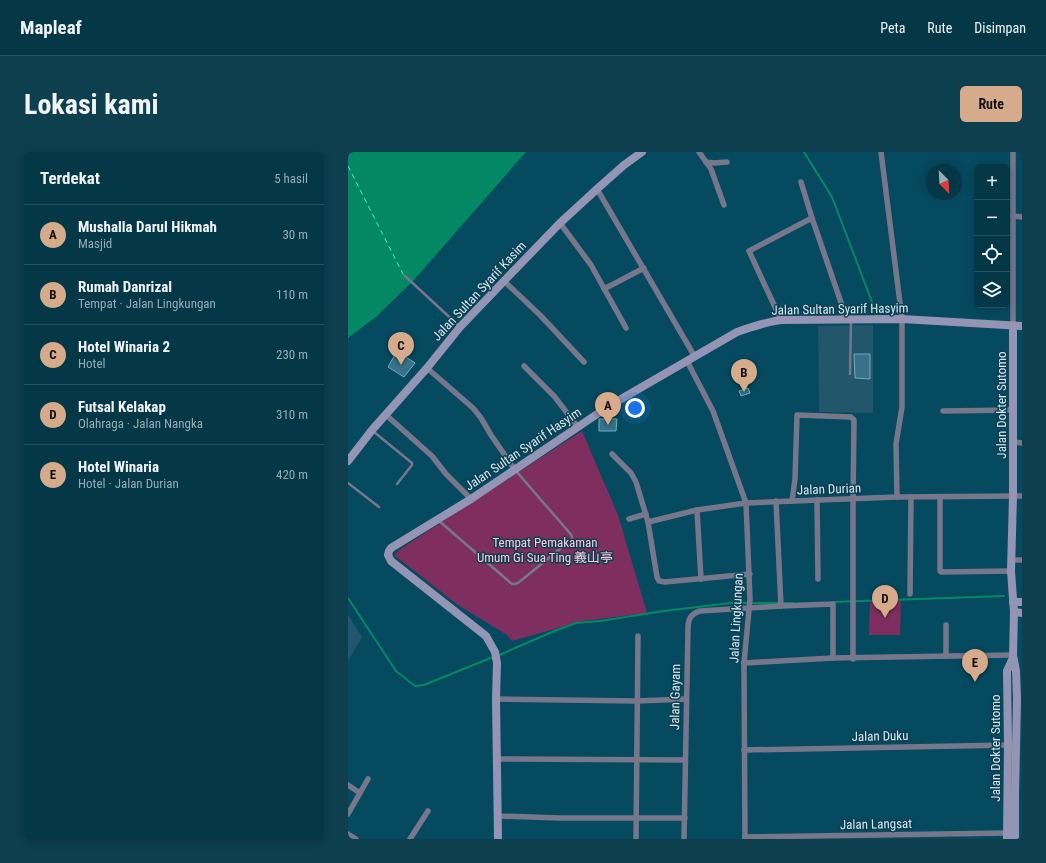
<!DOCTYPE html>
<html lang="id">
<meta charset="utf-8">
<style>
body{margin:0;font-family:"Roboto Condensed","Noto Sans SC",sans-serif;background:#0d3f4e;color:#f1f3f6}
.controls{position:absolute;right:12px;top:12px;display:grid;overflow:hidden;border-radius:6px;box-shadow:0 2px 10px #0003}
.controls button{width:36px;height:36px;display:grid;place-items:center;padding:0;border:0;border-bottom:1px solid #255260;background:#043847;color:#f1f3f6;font:20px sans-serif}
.compass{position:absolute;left:578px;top:12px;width:36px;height:36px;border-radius:50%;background:#043847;box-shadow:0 2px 10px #0003;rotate:156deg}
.you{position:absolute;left:287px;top:256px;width:14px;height:14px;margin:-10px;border:3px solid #fff;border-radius:50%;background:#1a73e8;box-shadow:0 0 0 6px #1a73e833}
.badge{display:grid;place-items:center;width:26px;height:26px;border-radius:50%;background:#d6ab8b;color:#111;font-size:13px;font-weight:700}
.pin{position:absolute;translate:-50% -33px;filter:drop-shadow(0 1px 2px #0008)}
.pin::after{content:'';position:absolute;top:21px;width:14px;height:12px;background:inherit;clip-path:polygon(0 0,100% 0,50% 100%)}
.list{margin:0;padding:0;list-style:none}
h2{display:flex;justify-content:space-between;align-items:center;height:52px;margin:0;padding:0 16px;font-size:17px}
h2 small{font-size:13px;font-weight:400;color:#97acb4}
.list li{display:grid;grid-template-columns:26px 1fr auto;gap:12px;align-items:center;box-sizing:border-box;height:60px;padding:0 16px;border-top:1px solid #255260}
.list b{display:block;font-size:15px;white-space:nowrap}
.list p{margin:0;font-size:13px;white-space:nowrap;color:#97acb4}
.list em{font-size:13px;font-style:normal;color:#97acb4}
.icon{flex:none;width:22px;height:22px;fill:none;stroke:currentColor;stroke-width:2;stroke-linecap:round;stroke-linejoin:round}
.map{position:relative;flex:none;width:674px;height:687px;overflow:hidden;border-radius:6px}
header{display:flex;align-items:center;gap:24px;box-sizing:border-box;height:56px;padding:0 20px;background:#043847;border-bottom:1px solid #255260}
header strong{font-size:19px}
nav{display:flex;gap:22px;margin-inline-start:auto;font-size:14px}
.intro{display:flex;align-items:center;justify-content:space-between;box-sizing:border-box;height:96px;padding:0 24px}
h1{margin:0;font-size:28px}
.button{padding:10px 18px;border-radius:6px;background:#d6ab8b;color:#111;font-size:14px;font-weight:700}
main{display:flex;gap:24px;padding:0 24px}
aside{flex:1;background:#043847;border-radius:6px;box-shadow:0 2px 10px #0003}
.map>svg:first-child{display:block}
.built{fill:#22566a}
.green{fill:#7f2f5f}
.water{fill:#058965}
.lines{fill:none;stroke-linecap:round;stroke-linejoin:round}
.stream{stroke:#058965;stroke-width:2}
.ferry{stroke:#35fdbf;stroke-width:1;stroke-dasharray:5 4;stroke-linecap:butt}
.building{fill:#387289;stroke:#71abc4}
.lane{stroke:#77778c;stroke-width:2.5}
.street{stroke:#77778c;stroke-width:5.5}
.secondary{stroke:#9494b4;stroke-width:8}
.labels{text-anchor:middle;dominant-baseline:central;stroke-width:3;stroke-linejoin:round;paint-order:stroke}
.street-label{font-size:13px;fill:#ceebf7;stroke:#103e4f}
.park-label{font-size:13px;fill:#fec9e4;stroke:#103e4f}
</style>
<header>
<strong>Mapleaf</strong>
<nav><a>Peta</a><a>Rute</a><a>Disimpan</a></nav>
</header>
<div class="intro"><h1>Lokasi kami</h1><a class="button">Rute</a></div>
<main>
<aside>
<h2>Terdekat<small>5 hasil</small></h2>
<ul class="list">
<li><span class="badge">A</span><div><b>Mushalla Darul Hikmah</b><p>Masjid</p></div><em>30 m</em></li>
<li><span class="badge">B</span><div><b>Rumah Danrizal</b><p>Tempat · Jalan Lingkungan</p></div><em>110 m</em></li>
<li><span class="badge">C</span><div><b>Hotel Winaria 2</b><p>Hotel</p></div><em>230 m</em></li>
<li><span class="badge">D</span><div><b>Futsal Kelakap</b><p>Olahraga · Jalan Nangka</p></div><em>310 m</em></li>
<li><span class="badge">E</span><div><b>Hotel Winaria</b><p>Hotel · Jalan Durian</p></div><em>420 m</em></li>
</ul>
</aside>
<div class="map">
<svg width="674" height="687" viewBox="0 0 674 687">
<rect width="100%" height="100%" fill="#064a5f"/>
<g class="built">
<polygon points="525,173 525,261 471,260 470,174"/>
<polygon points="0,463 14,485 0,509"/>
</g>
<g class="green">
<polygon points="234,279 270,363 299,461 235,469 164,489 159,483 110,453 46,403 54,396"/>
<polygon points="553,448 552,483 521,483 522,449"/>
</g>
<polygon class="water" points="0,0 178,0 66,128 28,165 1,185 0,187"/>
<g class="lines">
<g class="stream">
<polyline points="456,0 484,45 529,163"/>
<polyline points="0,446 48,519 67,534 76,533 145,505"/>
<polyline points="485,450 656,444"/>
<polyline points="149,504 204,480 228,471 252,469 316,459 383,451 445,451"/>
</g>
<polyline class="ferry" points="0,14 56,124"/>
</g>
<g class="building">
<polygon points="49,199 67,211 56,225 40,215"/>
<polygon points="506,202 522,202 522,227 507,226"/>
<polygon points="400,236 402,241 393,244 391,239"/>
<polygon points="251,267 269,267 268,279 251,279"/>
</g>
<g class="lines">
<g class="lane">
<polyline points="57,124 111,174"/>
<polyline points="502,222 503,168"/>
<polyline points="26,280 64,311 64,313 49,332"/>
<polyline points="0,331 31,355"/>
<polyline points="90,368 164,432 166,432 170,431 224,387 224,384 220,379 168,319"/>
</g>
<g class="street">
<polyline points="351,0 363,17 376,53"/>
<polyline points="533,0 554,167 554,255 548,292 549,345"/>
<polyline points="665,0 665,173"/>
<polyline points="358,10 366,11 379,10"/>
<polyline points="453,30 464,66"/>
<polyline points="249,37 347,205"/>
<polyline points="665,64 674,65"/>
<polyline points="212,71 243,113 278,176"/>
<polyline points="156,129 192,163 236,210"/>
<polyline points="256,137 296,116"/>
<polyline points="433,168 401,99 464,66 499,168"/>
<polyline points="339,209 365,259 398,351 402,447 396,511 397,687"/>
<polyline points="176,214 206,244 230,275"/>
<polyline points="79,216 125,256 133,266 143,283 167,318"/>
<polyline points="595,259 665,258"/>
<polyline points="37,262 84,304 98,322 123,347"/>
<polyline points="665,290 674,291"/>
<polyline points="264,302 283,321 288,330 300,370 309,425 311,429 317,430 402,422"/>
<polyline points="592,345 592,419 593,420 663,419"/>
<polyline points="469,348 470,427"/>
<polyline points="428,349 433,454"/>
<polyline points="444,349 447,327 449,263 503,265 506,268 505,348 505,507"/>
<polyline points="349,358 353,427"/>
<polyline points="281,367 298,362"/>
<polyline points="300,370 349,358 398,351 549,345 674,344"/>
<polyline points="663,408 674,408"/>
<polyline points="562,442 563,345"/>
<polyline points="598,473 598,504"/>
<polyline points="396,511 485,506 665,503"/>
<polyline points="148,547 289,549 338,547"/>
<polyline points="396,598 662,593"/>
<polyline points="149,607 337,608"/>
<polyline points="0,633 12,641"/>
<polyline points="0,662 20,627"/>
<polyline points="150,664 212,666 337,666"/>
<polyline points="0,682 8,687"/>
<polyline points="397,685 659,681"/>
<polyline points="62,687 80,659"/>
<polyline points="288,687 290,484"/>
<path d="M 336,687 L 340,477 C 340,468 342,462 352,459 L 433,454 L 485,452 L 485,506"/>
</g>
<g class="secondary">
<polyline points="665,173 665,344 663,419 666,460 665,503 668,519 669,547 667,643 667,687"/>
<polyline points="0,309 24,278 79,216 112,175 156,129 212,71 249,37 276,13 294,0"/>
<polyline points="665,450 674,450"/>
<polyline points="666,460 674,461"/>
<path d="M 150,687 L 148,547 L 149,511 L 147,500 L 138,484 L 43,409 L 40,403 L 41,399 L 43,396 L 123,347 L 261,254 L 389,180 C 403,175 418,170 433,168 L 554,167 L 674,174"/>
<polyline points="659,687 660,592 659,519 665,506"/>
</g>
</g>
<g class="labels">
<g class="street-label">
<text transform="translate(131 139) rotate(-47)">Jalan Sultan Syarif Kasim</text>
<text transform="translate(492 157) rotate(-1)">Jalan Sultan Syarif Hasyim</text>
<text transform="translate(653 253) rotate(-90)">Jalan Dokter Sutomo</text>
<text transform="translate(175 297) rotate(-34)">Jalan Sultan Syarif Hasyim</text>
<text transform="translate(481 337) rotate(-2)">Jalan Durian</text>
<text transform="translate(388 466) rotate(-87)">Jalan Lingkungan</text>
<text transform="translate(327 545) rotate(-89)">Jalan Gayam</text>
<text transform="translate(532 584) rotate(-1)">Jalan Duku</text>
<text transform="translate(647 596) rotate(-90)">Jalan Dokter Sutomo</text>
<text transform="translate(528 672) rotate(-1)">Jalan Langsat</text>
</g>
<g class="park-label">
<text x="197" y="390">Tempat Pemakaman<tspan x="197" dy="15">Umum Gi Sua Ting 義山亭</tspan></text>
</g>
</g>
</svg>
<div class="controls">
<button>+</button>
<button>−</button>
<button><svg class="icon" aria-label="locate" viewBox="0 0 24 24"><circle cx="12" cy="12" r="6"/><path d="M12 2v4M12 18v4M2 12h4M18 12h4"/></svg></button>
<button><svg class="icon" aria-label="layers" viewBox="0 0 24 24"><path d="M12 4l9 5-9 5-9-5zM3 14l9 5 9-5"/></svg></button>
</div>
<svg class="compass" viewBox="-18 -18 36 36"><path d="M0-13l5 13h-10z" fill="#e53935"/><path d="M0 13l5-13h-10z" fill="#97acb4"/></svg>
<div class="you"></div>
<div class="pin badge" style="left:260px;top:273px">A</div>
<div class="pin badge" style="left:396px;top:240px">B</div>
<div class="pin badge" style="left:53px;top:213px">C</div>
<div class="pin badge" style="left:537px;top:466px">D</div>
<div class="pin badge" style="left:627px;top:530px">E</div>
</div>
</main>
